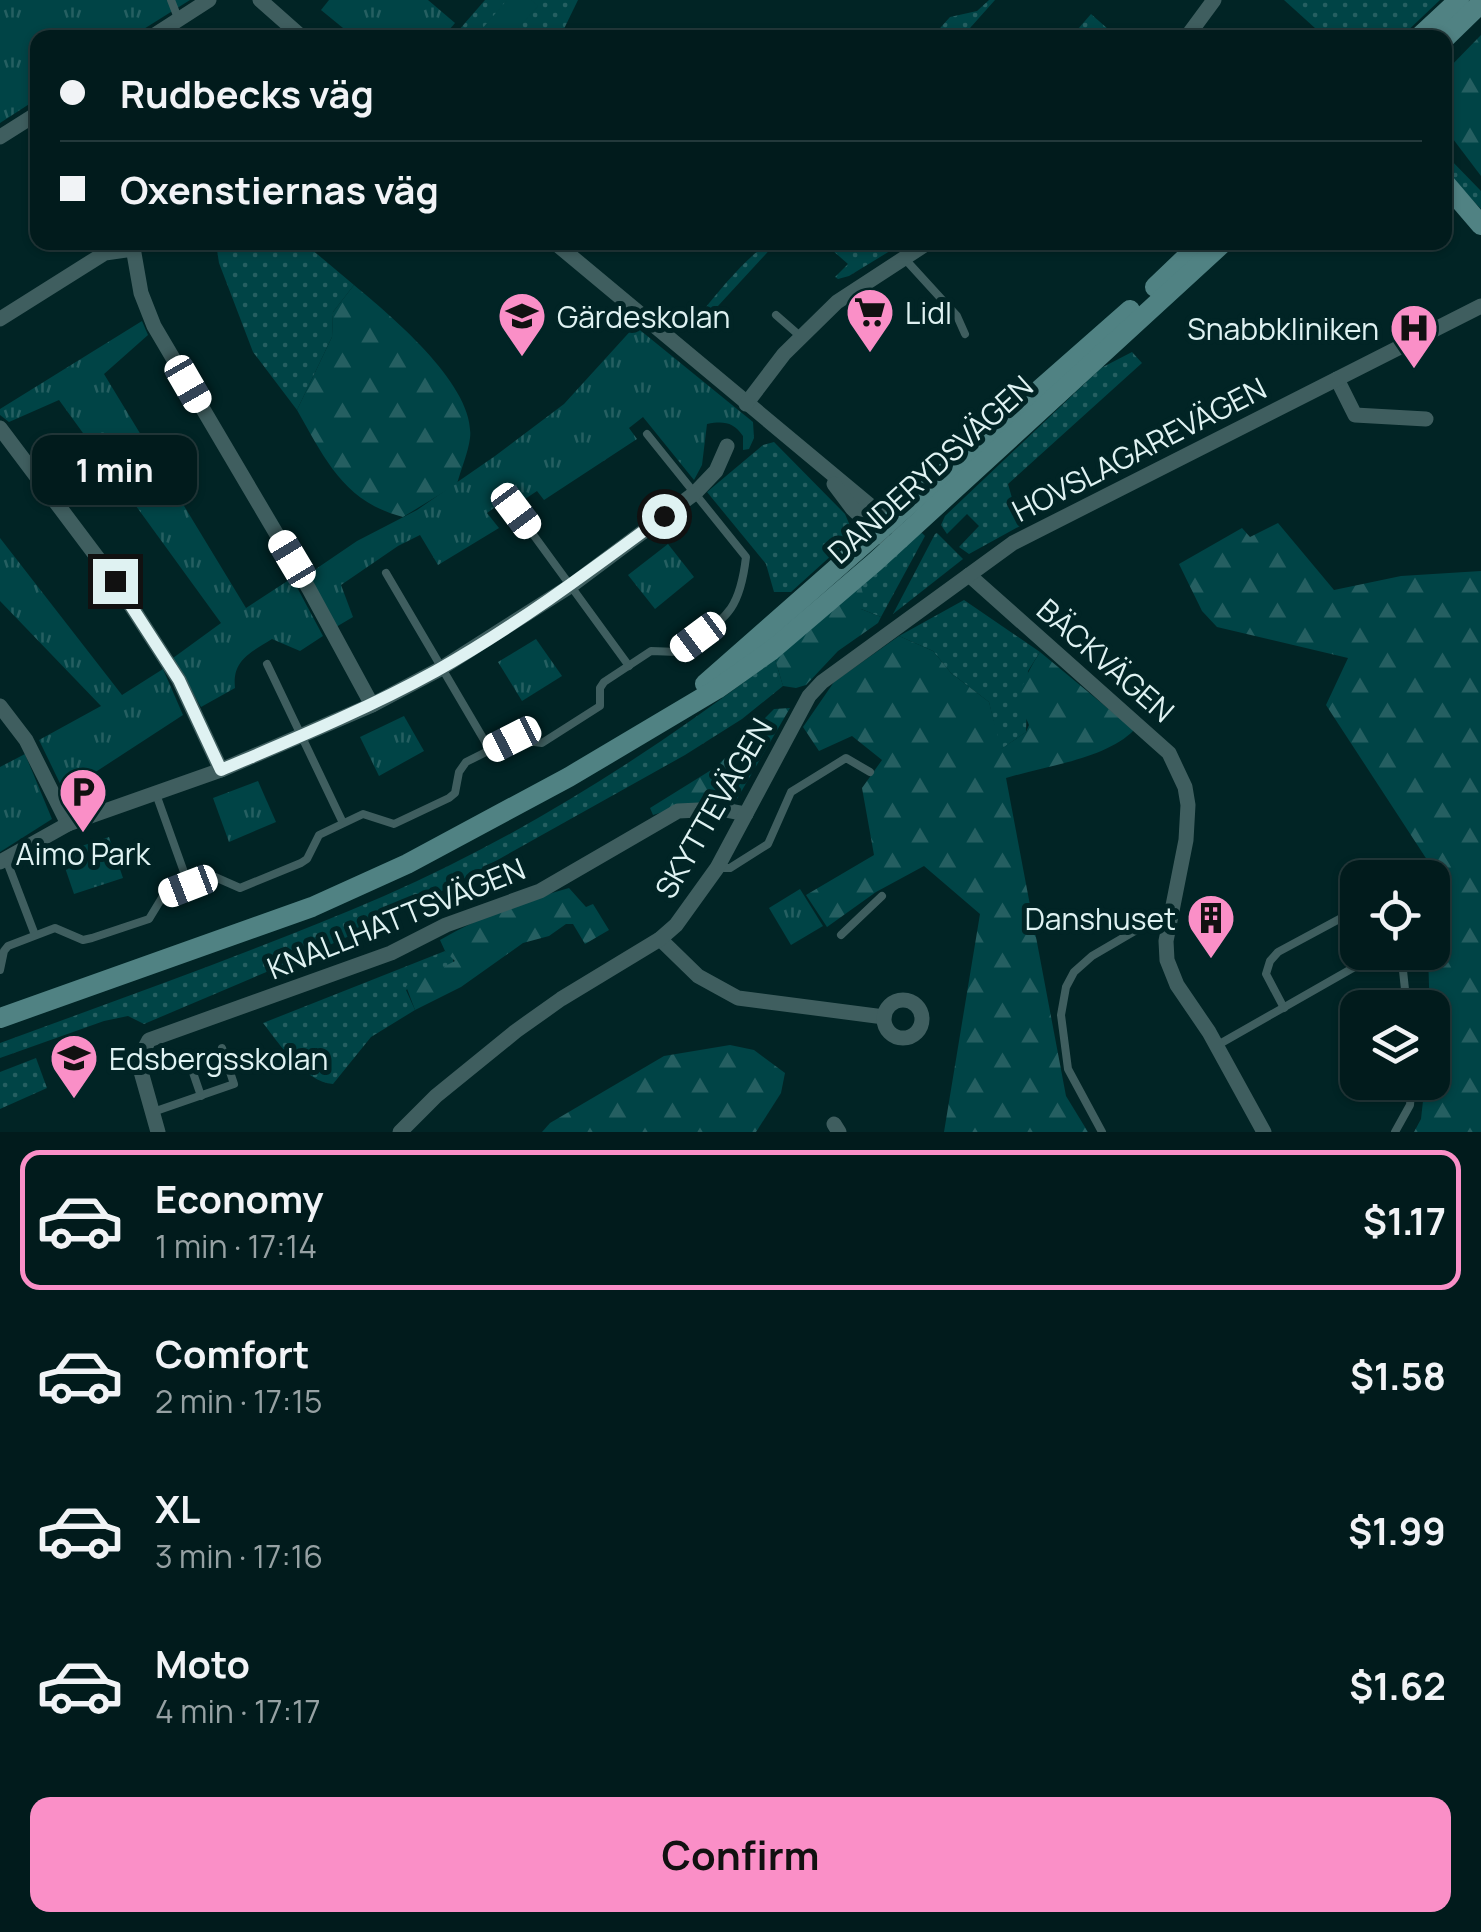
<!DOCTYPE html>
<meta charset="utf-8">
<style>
:root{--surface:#011b1c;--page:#0b2425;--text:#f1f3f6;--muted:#96a1a3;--line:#23393b;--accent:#fa8fc7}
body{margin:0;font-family:Manrope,sans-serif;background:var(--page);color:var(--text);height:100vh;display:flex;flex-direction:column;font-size:38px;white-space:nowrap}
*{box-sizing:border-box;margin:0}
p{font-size:32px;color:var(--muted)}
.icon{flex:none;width:55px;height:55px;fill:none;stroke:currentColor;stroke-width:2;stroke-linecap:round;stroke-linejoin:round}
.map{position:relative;height:1132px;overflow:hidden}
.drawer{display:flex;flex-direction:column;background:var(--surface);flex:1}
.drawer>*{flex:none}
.guide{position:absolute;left:30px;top:30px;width:1422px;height:220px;border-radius:20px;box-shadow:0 2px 8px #0004,0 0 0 2px var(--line);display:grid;align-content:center;height:220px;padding:0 30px;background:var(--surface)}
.controls{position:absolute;left:1340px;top:860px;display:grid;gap:20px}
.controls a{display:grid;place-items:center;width:110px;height:110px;border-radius:20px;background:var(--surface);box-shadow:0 2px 8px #0004,0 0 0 2px var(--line);font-size:50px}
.end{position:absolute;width:45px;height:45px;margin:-22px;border:12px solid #dff2f2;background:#111;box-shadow:0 0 0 5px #111}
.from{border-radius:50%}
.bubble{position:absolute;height:70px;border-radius:20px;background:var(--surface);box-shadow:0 2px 8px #0004,0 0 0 2px var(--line);font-size:32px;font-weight:700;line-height:70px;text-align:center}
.car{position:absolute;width:30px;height:60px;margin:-30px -15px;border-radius:12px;box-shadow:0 0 8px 2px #0007;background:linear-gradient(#fff 24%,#345 0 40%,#fff 0 76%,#345 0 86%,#fff 0)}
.guide b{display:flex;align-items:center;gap:35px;height:95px;font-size:38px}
.guide b+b{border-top:2px solid var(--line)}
.guide i{width:25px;height:25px;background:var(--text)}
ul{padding:18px 0 0;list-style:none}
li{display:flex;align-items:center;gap:30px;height:140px;margin:0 20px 15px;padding:0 10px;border:5px solid transparent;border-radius:20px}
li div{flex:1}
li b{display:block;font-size:38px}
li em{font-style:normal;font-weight:700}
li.active{border-color:var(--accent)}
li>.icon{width:90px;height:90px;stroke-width:1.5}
.action{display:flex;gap:20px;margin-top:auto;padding:20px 30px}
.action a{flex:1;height:115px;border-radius:20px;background:var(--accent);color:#111;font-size:40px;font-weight:700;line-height:115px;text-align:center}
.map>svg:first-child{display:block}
</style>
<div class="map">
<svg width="1481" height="1132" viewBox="0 0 1481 1132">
<defs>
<pattern id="grass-dots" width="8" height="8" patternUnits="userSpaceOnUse" patternTransform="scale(2.5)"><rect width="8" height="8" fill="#004446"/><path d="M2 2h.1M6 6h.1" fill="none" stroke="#255f61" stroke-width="1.8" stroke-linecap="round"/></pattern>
<pattern id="forest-firs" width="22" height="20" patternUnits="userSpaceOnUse" patternTransform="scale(2.5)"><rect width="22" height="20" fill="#004446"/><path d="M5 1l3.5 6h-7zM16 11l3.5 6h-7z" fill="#255f61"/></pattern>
<pattern id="park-tufts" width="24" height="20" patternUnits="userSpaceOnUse" patternTransform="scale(2.5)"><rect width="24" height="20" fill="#004446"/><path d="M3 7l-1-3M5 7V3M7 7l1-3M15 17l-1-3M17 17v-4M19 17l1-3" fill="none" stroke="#255f61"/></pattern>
</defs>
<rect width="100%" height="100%" fill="#012425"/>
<!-- grass -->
<g fill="url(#grass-dots)">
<path d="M485,0H578L560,37L452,38Z"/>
<path d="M989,0H995L962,37H932L950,17L977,11Z"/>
<path d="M1284,0H1440L1401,37L1326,38Z"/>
<path d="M1091,14L1117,37H1071Z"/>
<path d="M1445,146L1448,157L1481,191V209L1445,171Z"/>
<path d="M216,243H304L354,285L333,312L332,337L297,410L253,352L219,263Z"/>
<path d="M767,243H776L706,319L702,312C722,287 742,263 767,243Z"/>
<path d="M824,243H903L849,276L838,279L835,277L848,264Z"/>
<path d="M1132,352L1142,363L1008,484L1020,526L969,554L959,547L979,526L967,514L947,534L941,525L945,516L1101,368Z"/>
<path d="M774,442L845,514L854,535L791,592H774L766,564L707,492L763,445Z"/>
<path d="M922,533L925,536L881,617L861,609V586L912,538Z"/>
<path d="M937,533L963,559L893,614L935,534Z"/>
<path d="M964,600L1040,652L1028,671L1026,732L1000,750L989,702L951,673L933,651L899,636Z"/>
<path d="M775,659L783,686L742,719L685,755L417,905L323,948L144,1024L128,1016L104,1021L0,1058V1043C128,996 258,950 384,896C524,835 654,751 775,659Z"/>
<path d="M445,951L453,956V963L406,990L415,1010L371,1037L333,1084C305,1082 279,1044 263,1023Z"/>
<path d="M36,1058L47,1088L0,1109V1072Z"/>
</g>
<!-- forest -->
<g fill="url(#forest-firs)">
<path d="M1481,35V176L1450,135L1445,72Z"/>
<path d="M354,285C391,316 476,386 470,438C468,453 461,469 457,484L403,517C344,502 325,459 297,410L332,337L333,312Z"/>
<path d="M1278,523L1334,590L1401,576L1481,571V1132H1414L1421,1119L1425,1083L1432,1082L1428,953L1432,952L1435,872L1326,705L1348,658L1217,627L1202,611L1179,564L1242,528L1250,537Z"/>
<path d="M861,586L864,598L861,609L881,617L878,623L838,651L806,685L796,688L783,686L775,659Z"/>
<path d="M899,636L933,651L951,673L989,702L1001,749L1026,732L1029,725C1027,720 1024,715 1022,710C1015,691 1031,667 1040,652L1134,730C1106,759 1045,766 1006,778L1066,1096L1088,1132H944L980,914L924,866L876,892L827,927L806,895L874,855L862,788L882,760L852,736L819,751L803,727L834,682Z"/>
<path d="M790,708L734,804L682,806L653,815L650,808L716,767L774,709Z"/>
<path d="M569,888L586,907L593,904L609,930L585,944L573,924H566L549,936L523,943L461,987L415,1010L406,986L455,961L445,951L440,940C481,916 524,901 569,888Z"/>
<path d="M730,1045L754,1050L785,1073L781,1093L756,1132H542L550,1123L664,1056Z"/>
</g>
<!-- park -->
<g fill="url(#park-tufts)">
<path d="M0,0H190L131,37L38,38L37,99L0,123Z"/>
<path d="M329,0H428L455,23L443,37H354L321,10Z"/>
<path d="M142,321L148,335L104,374L246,608L292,578L323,636L300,651L272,639C250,653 232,660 235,688L201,707L173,658L221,623L59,400L9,422L0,415V409Z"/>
<path d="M635,326L753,422L754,438L749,449L743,450V436C733,422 724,421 707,424L702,465L694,480L643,417L629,428L637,439L544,500L537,491L522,501L515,493L487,513L499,528L438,565L420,535L398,546L341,585L353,617L336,627L307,575L357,541L417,510L495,456L564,404Z"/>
<path d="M0,538L122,695L163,669L183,715L94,773V778L69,802L39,740L101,706L0,601Z"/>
<path d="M668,544L694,577L655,609L628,575Z"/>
<path d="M536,639L562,676L522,701L498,662Z"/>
<path d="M404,716L424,751L379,776L360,737Z"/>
<path d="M25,754L52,819L0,852V767Z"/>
<path d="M258,781L276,822L229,842L213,798Z"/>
<path d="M109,837L123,878L74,894L60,853Z"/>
<path d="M800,889L823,926L791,945L769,908Z"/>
</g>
<!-- pitch -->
<path fill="#004446" d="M507,0H531L538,6L510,37H475Z"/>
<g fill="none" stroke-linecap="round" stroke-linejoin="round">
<!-- lane -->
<g stroke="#3f5e5f" stroke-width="8">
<path d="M171,0L178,18"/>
<path d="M904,258L957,316L965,334"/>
<path d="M776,315L800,336"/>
<path d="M516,511L629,666"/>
<path d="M386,573L490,750"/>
<path d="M267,664L343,823"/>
<path d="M156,794L189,886"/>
<path d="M6,859L35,935"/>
<path d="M718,868H730L768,844L791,792L846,758L870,772"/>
<path d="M841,935L882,896"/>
<path d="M1401,952L1407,1008"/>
<path d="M0,970L4,951L8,946L55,928L83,940L92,938L149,919L163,896L215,877L240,888L301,863L307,859L319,835L363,814L394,824L449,798L455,793L459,772L466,762L512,739L542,743L600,706V688L604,682L651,651L678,652C723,618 739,617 746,557L647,434"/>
<path d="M1284,1008L1266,974L1270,961L1278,952L1358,909"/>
<path d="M1216,1046L1381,952"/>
<path d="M188,1058L201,1096"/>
<path d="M153,1112L234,1084L222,1048"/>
<path d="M1102,1132L1068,1069L1061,1015L1066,987L1074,972L1092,956L1169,911"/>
<path d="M1395,1132L1410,1105L1412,1082"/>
</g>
<!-- street -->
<g stroke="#3f5e5f" stroke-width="15">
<path d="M260,0L303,38"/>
<path d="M150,38L209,0"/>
<path d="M1186,38L1214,0"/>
<path d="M0,137L38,113"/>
<path d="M132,242L141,293L154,326L309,589L372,705"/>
<path d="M554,242L897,528"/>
<path d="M0,319L105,253L133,249"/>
<path d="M1337,379L1355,415L1426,419"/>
<path d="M746,404L784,354L837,302L929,242"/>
<path d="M0,428L115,581L179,680L221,770"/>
<path d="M834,484L852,508L882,537"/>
<path d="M969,575L1169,753L1185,787L1188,805L1186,840L1166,941L1167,960L1177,985L1209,1032L1264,1132"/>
<path d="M0,706L26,740L68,824"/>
<path d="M0,862L68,824L221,770L372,705L440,669L572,585L695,493L716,471L727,446"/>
<path d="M660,939L698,976L738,998L884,1017"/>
<circle cx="903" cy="1019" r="19"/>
<path d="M834,1124L839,1132"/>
<path d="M158,1132L138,1061L149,1040L391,953L446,925L540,891L678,811L720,809L746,814"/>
<path d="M400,1132L436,1096L516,1031L561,999L660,939L676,925L717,868L809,696L822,682L1013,543L1481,306"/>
</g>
<!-- secondary -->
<g stroke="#508283" stroke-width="20">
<path d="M1418,38L1459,0"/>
<path d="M1445,38L1481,3"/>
<path d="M1445,183L1481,225"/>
<path d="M1155,287L1202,242"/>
<path d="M705,684L1130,310"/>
<path d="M0,1018L312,907L407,864L569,777L717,689L772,650L875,562L1224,242"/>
</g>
</g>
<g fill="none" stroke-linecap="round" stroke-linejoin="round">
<!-- route -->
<path stroke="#dff2f2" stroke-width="12" d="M115,581L179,680L221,770C294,739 367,709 436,671C516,626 591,570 664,516"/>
</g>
<!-- icons -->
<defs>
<g id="supermarket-pin" transform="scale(2.5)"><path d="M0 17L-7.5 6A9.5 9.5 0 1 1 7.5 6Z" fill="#fa8fc7" stroke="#012425"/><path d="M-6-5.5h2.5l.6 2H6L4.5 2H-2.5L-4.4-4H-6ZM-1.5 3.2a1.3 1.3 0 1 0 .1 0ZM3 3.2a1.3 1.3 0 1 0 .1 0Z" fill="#111"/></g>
<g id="school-pin" transform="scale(2.5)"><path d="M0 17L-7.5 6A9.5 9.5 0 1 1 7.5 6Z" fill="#fa8fc7" stroke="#012425"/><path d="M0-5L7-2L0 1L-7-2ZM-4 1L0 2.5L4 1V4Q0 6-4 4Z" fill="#111"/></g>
<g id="hospital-pin" transform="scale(2.5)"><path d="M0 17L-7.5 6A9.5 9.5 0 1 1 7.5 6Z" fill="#fa8fc7" stroke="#012425"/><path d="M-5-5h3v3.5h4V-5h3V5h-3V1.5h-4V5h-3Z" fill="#111"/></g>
<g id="parking-pin" transform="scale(2.5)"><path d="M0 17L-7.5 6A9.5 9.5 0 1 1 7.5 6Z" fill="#fa8fc7" stroke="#012425"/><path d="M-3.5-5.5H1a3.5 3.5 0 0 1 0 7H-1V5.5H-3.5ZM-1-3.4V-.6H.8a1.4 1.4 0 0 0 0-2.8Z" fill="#111"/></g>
<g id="building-pin" transform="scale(2.5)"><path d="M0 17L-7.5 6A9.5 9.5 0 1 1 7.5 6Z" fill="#fa8fc7" stroke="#012425"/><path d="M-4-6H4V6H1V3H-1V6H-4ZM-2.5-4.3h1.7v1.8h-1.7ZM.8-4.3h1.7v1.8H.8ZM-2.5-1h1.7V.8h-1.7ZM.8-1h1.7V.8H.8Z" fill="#111"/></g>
</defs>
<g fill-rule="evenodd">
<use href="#supermarket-pin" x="870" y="312"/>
<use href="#school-pin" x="522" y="316"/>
<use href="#hospital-pin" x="1414" y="328"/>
<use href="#parking-pin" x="83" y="792"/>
<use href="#building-pin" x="1211" y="918"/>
<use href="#school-pin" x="74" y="1058"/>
</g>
<g text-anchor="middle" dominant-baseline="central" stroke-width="10" stroke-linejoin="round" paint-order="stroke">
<!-- poi labels -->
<g font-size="30" fill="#dff2f2" stroke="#012425" text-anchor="start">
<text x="905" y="312">Lidl</text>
<text x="557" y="316">Gärdeskolan</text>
<text x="1379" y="328" text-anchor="end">Snabbkliniken</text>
<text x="83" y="853" text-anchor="middle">Aimo Park</text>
<text x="1176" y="918" text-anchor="end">Danshuset</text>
<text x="109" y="1058">Edsbergsskolan</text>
</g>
<!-- street labels -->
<g font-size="30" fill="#dff2f2" stroke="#012425">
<text transform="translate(1139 449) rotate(-27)">HOVSLAGAREVÄGEN</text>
<text transform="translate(930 469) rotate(-42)">DANDERYDSVÄGEN</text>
<text transform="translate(1106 660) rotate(41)">BÄCKVÄGEN</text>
<text transform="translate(713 808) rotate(-60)">SKYTTEVÄGEN</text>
<text transform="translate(396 918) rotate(-22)">KNALLHATTSVÄGEN</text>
</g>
</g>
</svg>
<div class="controls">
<a><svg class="icon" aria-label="locate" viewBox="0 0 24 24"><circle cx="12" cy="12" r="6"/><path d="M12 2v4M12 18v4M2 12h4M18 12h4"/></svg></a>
<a><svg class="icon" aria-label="layers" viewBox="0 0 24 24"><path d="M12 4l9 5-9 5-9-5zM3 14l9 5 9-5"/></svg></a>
</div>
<i class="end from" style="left:664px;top:516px"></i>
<i class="end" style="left:115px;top:581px"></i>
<div class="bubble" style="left:32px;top:435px;width:165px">1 min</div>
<i class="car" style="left:188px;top:384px;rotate:150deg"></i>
<i class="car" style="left:516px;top:511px;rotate:143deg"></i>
<i class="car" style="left:292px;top:559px;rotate:329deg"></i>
<i class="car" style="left:698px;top:637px;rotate:233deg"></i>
<i class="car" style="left:512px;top:739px;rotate:243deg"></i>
<i class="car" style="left:188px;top:886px;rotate:249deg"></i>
<div class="guide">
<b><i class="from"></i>Rudbecks väg</b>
<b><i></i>Oxenstiernas väg</b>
</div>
</div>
<section class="drawer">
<ul>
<li class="active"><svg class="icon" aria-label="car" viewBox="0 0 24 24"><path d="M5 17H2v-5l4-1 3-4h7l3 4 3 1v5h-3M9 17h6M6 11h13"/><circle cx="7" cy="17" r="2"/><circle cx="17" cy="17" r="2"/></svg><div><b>Economy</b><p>1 min · 17:14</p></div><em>$1.17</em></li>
<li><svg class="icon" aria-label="car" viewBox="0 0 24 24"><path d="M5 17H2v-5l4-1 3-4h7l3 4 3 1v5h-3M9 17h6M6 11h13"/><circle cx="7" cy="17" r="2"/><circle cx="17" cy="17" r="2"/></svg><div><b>Comfort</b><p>2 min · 17:15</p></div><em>$1.58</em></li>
<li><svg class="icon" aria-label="car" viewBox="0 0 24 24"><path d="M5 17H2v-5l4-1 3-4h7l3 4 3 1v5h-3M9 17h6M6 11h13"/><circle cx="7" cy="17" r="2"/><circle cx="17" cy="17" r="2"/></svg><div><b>XL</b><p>3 min · 17:16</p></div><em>$1.99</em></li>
<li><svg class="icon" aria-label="car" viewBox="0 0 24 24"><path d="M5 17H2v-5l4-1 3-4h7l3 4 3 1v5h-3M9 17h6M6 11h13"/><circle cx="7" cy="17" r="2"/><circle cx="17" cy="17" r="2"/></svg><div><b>Moto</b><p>4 min · 17:17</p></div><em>$1.62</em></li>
</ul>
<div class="action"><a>Confirm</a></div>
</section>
